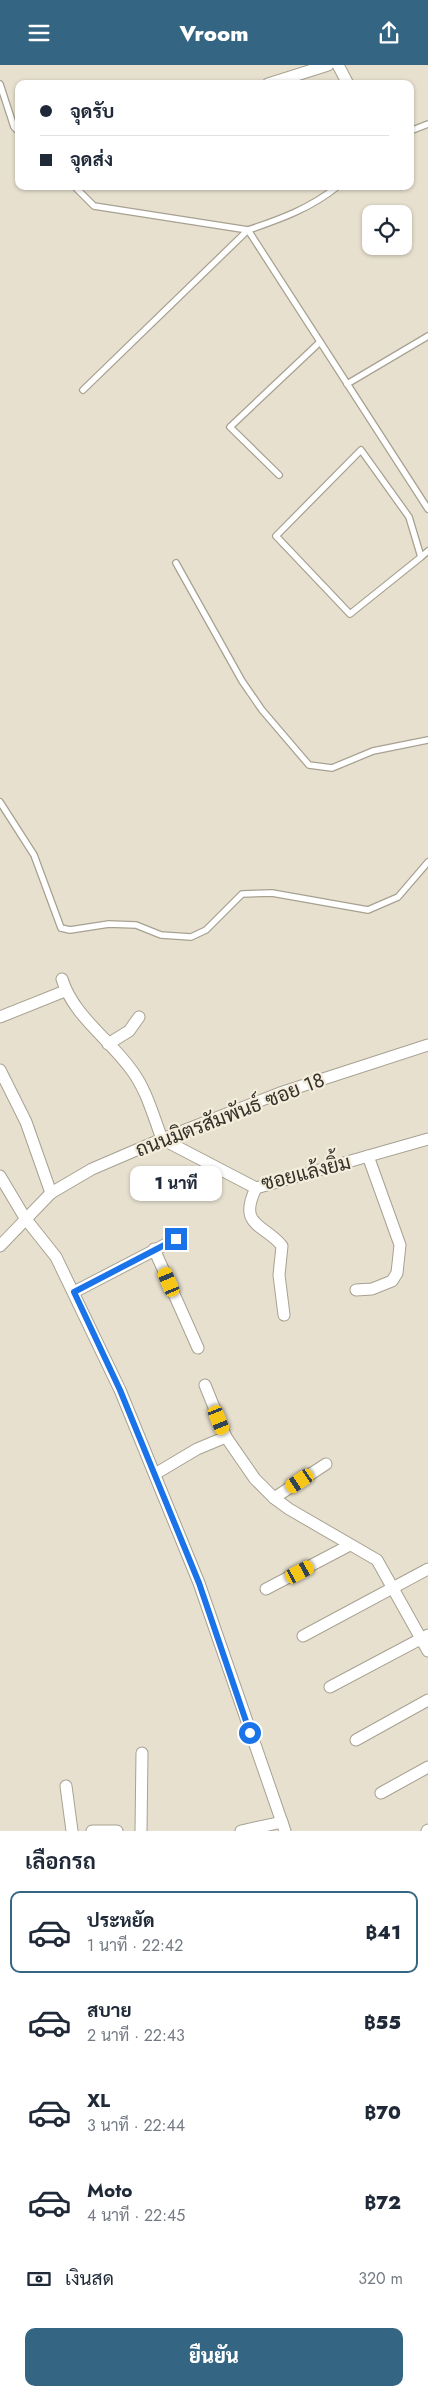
<!DOCTYPE html>
<html lang="th">
<meta charset="utf-8">
<style>
:root{--surface:#fff;--page:#f2f2f3;--text:#1f2937;--muted:#747a83;--line:#e0e1e3;--accent:#346583}
body{margin:0;font-family:Jost,Sarabun,sans-serif;background:var(--page);color:var(--text);height:100vh;display:flex;flex-direction:column;font-size:19px;white-space:nowrap}
*{box-sizing:border-box;margin:0}
p{font-size:16px;color:var(--muted)}
.icon{flex:none;width:28px;height:28px;fill:none;stroke:currentColor;stroke-width:2;stroke-linecap:round;stroke-linejoin:round}
.map{position:relative;height:1766px;overflow:hidden}
.panel{display:flex;flex-direction:column;background:var(--surface);flex:1}
.panel>*{flex:none}
.banner{position:absolute;left:15px;top:15px;width:399px;height:110px;border-radius:10px;box-shadow:0 1px 4px #0004;display:grid;align-content:center;height:110px;padding:0 25px;background:var(--surface)}
.buttons{position:absolute;left:362px;top:140px;display:grid;gap:10px}
.buttons a{display:grid;place-items:center;width:50px;height:50px;border-radius:10px;background:var(--surface);box-shadow:0 1px 4px #0004;font-size:25px}
.end{position:absolute;width:22px;height:22px;margin:-11px;border:6px solid #1a73e8;background:#fff;box-shadow:0 0 0 2px #fff}
.from{border-radius:50%}
.bubble{position:absolute;height:35px;border-radius:10px;background:var(--surface);box-shadow:0 1px 4px #0004;font-size:16px;font-weight:800;line-height:35px;text-align:center}
.car{position:absolute;width:15px;height:30px;margin:-15px -8px;border-radius:6px;box-shadow:0 0 4px 1px #0007;background:linear-gradient(#f5c518 24%,#345 0 40%,#f5c518 0 76%,#345 0 86%,#f5c518 0)}
.banner b{display:flex;align-items:center;gap:18px;height:48px;font-size:19px}
.banner b+b{border-top:1px solid var(--line)}
.banner i{width:12px;height:12px;background:var(--text)}
ul{padding:0;list-style:none}
li{display:flex;align-items:center;gap:15px;height:82px;margin:0 10px 8px;padding:0 15px;border:2px solid transparent;border-radius:10px}
li div{flex:1}
li b{display:block;font-size:19px}
li em{font-style:normal;font-weight:800}
li.current{border-color:var(--accent)}
li>.icon{width:45px;height:45px;stroke-width:1.5}
h2{padding:0 25px;font-size:22px;line-height:60px}
.pay{display:flex;align-items:center;gap:12px;height:55px;padding:0 25px;font-size:19px}
.pay p{margin-inline-start:auto}
.cta{display:flex;gap:10px;margin-top:auto;padding:10px 25px}
.cta a{flex:1;height:58px;border-radius:10px;background:var(--accent);color:#fff;font-size:20px;font-weight:800;line-height:58px;text-align:center}
header{display:flex;justify-content:space-between;align-items:center;height:65px;padding:0 25px;background:var(--accent);color:#fff;font-size:22px;font-weight:800}
.map>svg:first-child{display:block}
</style>
<header><svg class="icon" aria-label="menu" viewBox="0 0 24 24"><path d="M4 6h16M4 12h16M4 18h16"/></svg>Vroom<svg class="icon" aria-label="share" viewBox="0 0 24 24"><path d="M12 15V3M7 8l5-5 5 5M5 13v7h14v-7"/></svg></header>
<div class="map">
<svg width="428" height="1766" viewBox="0 0 428 1766">
<rect width="100%" height="100%" fill="#e7e0cf"/>
<g fill="none" stroke-linecap="round" stroke-linejoin="round">
<!-- service casing -->
<g stroke="#a7a191" stroke-width="8">
<g id="service">
<path d="M0,19L14,62L19,67"/>
<path d="M410,66L428,59"/>
<path d="M74,121L94,141L248,165"/>
<path d="M338,121C311,143 281,154 248,165L428,444"/>
<path d="M347,319L428,271"/>
<path d="M83,325L248,165"/>
<path d="M279,410L230,362L320,277"/>
<path d="M421,492L409,452L361,385L276,471L350,549L421,492L428,486"/>
<path d="M176,498L242,616L262,645L309,700L332,703L373,686L428,675"/>
<path d="M0,737L34,790L61,863L70,865L109,859L136,860L161,870L191,872L206,865L242,829L272,828L368,845L398,832L428,797"/>
</g>
</g>
<!-- minor casing -->
<g stroke="#a7a191" stroke-width="13">
<g id="minor">
<path d="M338,0L348,19"/>
<path d="M268,19L328,0"/>
<path d="M62,914C73,950 108,973 130,1003C146,1023 153,1050 162,1074L256,1123L428,1074"/>
<path d="M0,952L65,926"/>
<path d="M108,979L129,966L139,952"/>
<path d="M0,1005L26,1057L51,1128"/>
<path d="M0,1111L25,1153L56,1192L120,1325L199,1518L285,1766"/>
<path d="M256,1123C237,1162 265,1159 282,1181L279,1210L284,1250"/>
<path d="M0,1181L51,1128L92,1104L162,1074L280,1028L428,980"/>
<path d="M154,1184L198,1283"/>
<path d="M356,1225L372,1224L392,1216L397,1208L400,1180L368,1091"/>
<path d="M74,1227L176,1174"/>
<path d="M205,1320L226,1372L255,1414L274,1433L289,1444L377,1495L428,1586"/>
<path d="M155,1409L197,1384L226,1372"/>
<path d="M274,1433L326,1399"/>
<path d="M266,1524L350,1480"/>
<path d="M303,1571L428,1504"/>
<path d="M330,1622L428,1570"/>
<path d="M356,1675L428,1635"/>
<path d="M66,1721L72,1766"/>
<path d="M381,1728L428,1702"/>
<path d="M92,1766H117"/>
<path d="M141,1766L142,1688"/>
<path d="M241,1766L282,1757"/>
<path d="M427,1766L428,1765"/>
</g>
</g>
<!-- service -->
<use href="#service" stroke="#fff" stroke-width="5.5"/>
<!-- minor -->
<use href="#minor" stroke="#fff" stroke-width="11"/>
</g>
<g fill="none" stroke-linecap="round" stroke-linejoin="round">
<!-- route -->
<path stroke="#1a73e8" stroke-width="6" d="M176,1174L74,1227L120,1325L199,1518L250,1668"/>
</g>
<g text-anchor="middle" dominant-baseline="central" stroke-width="4.5" stroke-linejoin="round" paint-order="stroke">
<!-- street labels -->
<g font-size="20" fill="#33302a" stroke="#f4eddc">
<text transform="translate(230 1050) rotate(-21)">ถนนมิตรสัมพันธ์ ซอย 18</text>
<text transform="translate(306 1108) rotate(-14)">ซอยแล้งยิ้ม</text>
</g>
</g>
</svg>
<div class="buttons">
<a><svg class="icon" aria-label="locate" viewBox="0 0 24 24"><circle cx="12" cy="12" r="6"/><path d="M12 2v4M12 18v4M2 12h4M18 12h4"/></svg></a>
</div>
<i class="end from" style="left:250px;top:1668px"></i>
<i class="end" style="left:176px;top:1174px"></i>
<div class="bubble" style="left:130px;top:1101px;width:92px">1 นาที</div>
<i class="car" style="left:169px;top:1217px;rotate:337deg"></i>
<i class="car" style="left:219px;top:1355px;rotate:158deg"></i>
<i class="car" style="left:300px;top:1416px;rotate:236deg"></i>
<i class="car" style="left:300px;top:1507px;rotate:62deg"></i>
<div class="banner">
<b><i class="from"></i>จุดรับ</b>
<b><i></i>จุดส่ง</b>
</div>
</div>
<section class="panel">
<h2>เลือกรถ</h2>
<ul>
<li class="current"><svg class="icon" aria-label="car" viewBox="0 0 24 24"><path d="M5 17H2v-5l4-1 3-4h7l3 4 3 1v5h-3M9 17h6M6 11h13"/><circle cx="7" cy="17" r="2"/><circle cx="17" cy="17" r="2"/></svg><div><b>ประหยัด</b><p>1 นาที · 22:42</p></div><em>฿41</em></li>
<li><svg class="icon" aria-label="car" viewBox="0 0 24 24"><path d="M5 17H2v-5l4-1 3-4h7l3 4 3 1v5h-3M9 17h6M6 11h13"/><circle cx="7" cy="17" r="2"/><circle cx="17" cy="17" r="2"/></svg><div><b>สบาย</b><p>2 นาที · 22:43</p></div><em>฿55</em></li>
<li><svg class="icon" aria-label="car" viewBox="0 0 24 24"><path d="M5 17H2v-5l4-1 3-4h7l3 4 3 1v5h-3M9 17h6M6 11h13"/><circle cx="7" cy="17" r="2"/><circle cx="17" cy="17" r="2"/></svg><div><b>XL</b><p>3 นาที · 22:44</p></div><em>฿70</em></li>
<li><svg class="icon" aria-label="car" viewBox="0 0 24 24"><path d="M5 17H2v-5l4-1 3-4h7l3 4 3 1v5h-3M9 17h6M6 11h13"/><circle cx="7" cy="17" r="2"/><circle cx="17" cy="17" r="2"/></svg><div><b>Moto</b><p>4 นาที · 22:45</p></div><em>฿72</em></li>
</ul>
<div class="pay"><svg class="icon" aria-label="cash" viewBox="0 0 24 24"><path d="M3 7h18v10H3z"/><circle cx="12" cy="12" r="2"/></svg>เงินสด<p>320 m</p></div>
<div class="cta"><a>ยืนยัน</a></div>
</section>
